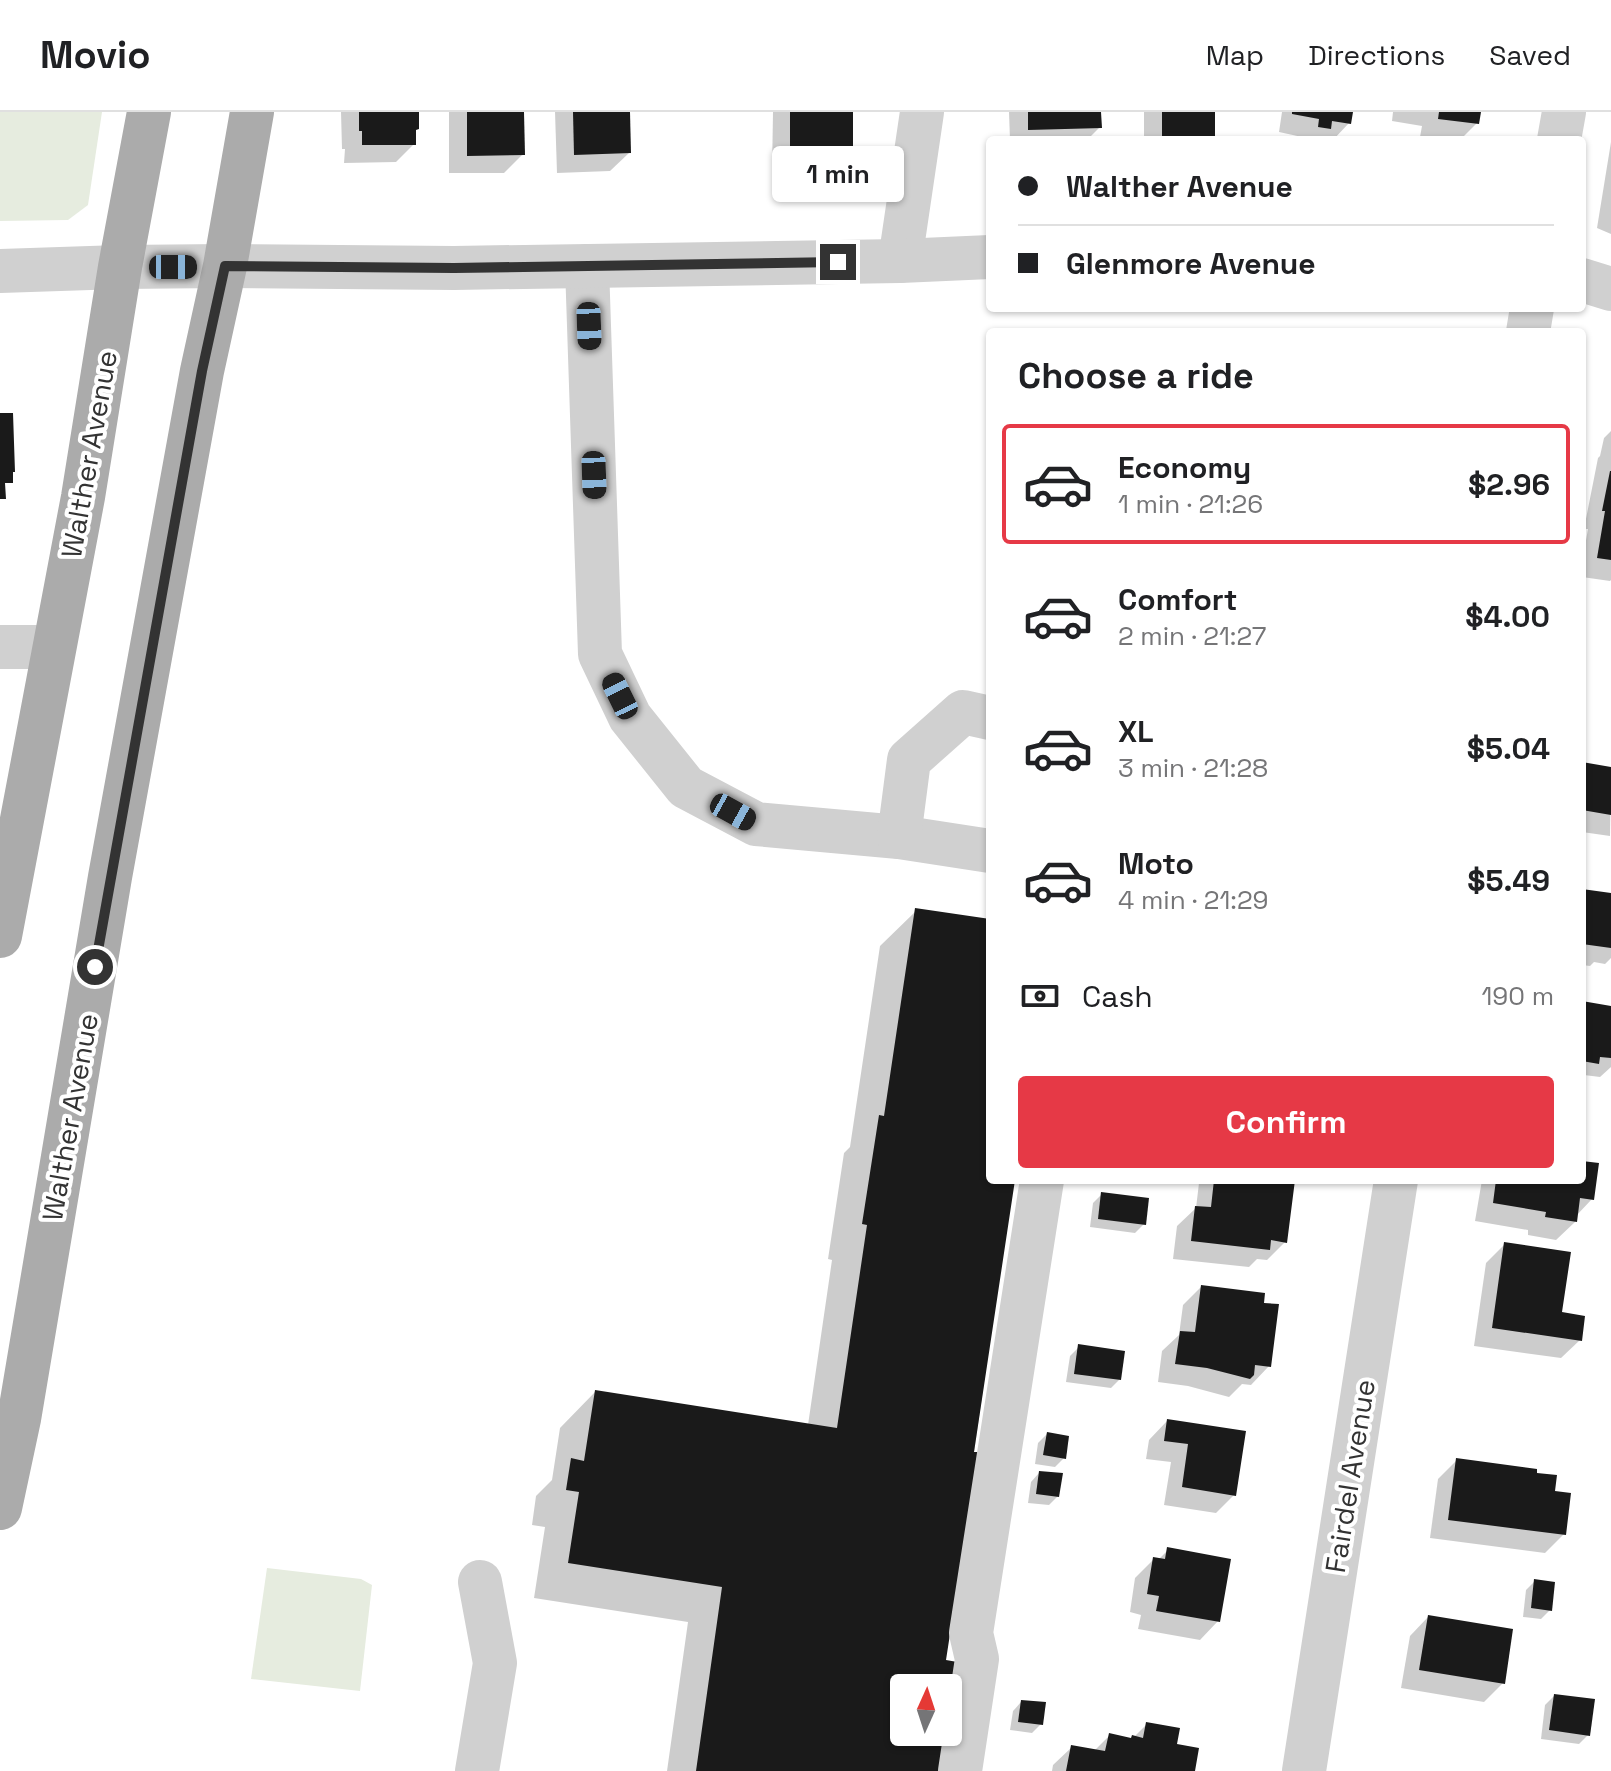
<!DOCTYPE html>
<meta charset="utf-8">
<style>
:root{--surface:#fff;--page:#f6f6f6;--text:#202124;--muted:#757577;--line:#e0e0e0;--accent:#e63946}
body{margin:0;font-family:"Space Grotesk",sans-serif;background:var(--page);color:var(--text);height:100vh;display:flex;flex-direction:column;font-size:30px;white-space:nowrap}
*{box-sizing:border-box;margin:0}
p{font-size:26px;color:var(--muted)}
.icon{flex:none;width:44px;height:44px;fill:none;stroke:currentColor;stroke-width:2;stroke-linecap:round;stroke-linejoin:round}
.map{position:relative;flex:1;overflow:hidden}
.details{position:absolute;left:986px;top:216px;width:600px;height:856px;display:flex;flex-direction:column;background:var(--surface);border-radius:8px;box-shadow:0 2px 6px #0004}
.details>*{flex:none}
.guide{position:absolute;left:986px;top:24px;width:600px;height:176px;border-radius:8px;box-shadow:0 2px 6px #0004;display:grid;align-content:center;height:176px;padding:0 32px;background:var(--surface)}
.needle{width:52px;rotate:3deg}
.buttons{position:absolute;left:890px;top:1562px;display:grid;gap:16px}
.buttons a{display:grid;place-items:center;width:72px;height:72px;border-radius:8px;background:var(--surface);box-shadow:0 2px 6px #0004;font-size:40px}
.end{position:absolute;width:36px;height:36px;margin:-18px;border:10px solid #333;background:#fff;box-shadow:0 0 0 4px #fff}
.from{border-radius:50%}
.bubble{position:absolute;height:56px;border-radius:8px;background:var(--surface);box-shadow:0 2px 6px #0004;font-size:26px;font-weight:700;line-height:56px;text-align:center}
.car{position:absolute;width:24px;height:48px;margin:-24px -12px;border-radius:10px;box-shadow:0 0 6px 2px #0007;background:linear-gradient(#222 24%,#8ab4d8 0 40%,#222 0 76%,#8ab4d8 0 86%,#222 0)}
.guide b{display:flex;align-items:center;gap:28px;height:76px;font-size:30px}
.guide b+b{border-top:2px solid var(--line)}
.guide i{width:20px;height:20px;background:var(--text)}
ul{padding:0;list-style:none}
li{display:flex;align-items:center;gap:24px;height:120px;margin:0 16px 12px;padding:0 16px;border:4px solid transparent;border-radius:8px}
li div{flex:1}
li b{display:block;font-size:30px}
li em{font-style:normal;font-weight:700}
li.selected{border-color:var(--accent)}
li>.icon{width:72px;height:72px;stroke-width:1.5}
h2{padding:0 32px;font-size:36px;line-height:96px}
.pay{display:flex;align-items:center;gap:20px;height:88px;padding:0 32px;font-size:30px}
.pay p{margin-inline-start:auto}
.action{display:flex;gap:16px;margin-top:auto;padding:16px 32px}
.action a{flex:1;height:92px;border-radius:8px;background:var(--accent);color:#fff;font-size:32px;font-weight:700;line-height:92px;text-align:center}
header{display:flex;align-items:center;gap:48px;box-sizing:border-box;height:112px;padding:0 40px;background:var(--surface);border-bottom:2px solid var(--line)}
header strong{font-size:38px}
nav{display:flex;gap:44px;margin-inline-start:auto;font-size:28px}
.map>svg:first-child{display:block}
</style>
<header>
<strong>Movio</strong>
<nav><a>Map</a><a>Directions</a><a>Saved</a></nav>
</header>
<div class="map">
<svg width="1611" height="1659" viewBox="0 0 1611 1659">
<rect width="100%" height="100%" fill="#fff"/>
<!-- green -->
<g fill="#e6ecdf">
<path d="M0,0H102L88,93L68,108L0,109Z"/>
<path d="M267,1456L361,1467L372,1473L360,1579L251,1567Z"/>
</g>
<!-- shadow -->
<g fill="#0003" fill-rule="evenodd">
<path d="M341,0H417L414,32L396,50L344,51L345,37H342Z"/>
<path d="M449,0H522L523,42L504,61H449Z"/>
<path d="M555,0H628L629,41L610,59L557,61Z"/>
<path d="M773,0H851V41L832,59H772Z"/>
<path d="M1009,0H1099L1100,15L1087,28H1010Z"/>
<rect x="1144" y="0" width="69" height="28"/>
<path d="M1282,0H1351L1349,11L1333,28H1301L1302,25L1279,20Z"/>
<path d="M1393,0H1479L1477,11L1460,28L1420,25L1422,14L1392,9Z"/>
<path d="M1611,30V122L1597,116Z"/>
<path d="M1611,319V468L1610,469L1582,465V451L1588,417H1584L1598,346L1600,344L1604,326Z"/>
<path d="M1582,652L1611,657L1610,724L1582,720Z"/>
<path d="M1582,780L1611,783V846L1605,852L1594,850L1590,854L1582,853Z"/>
<path d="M916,799L990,809V1068H1013L944,1550L960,1552L944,1659H667L688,1510L534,1486L545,1415L532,1413L536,1384L552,1368L560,1316L595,1280L808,1313L832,1148L828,1147L844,1041L850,1035L880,834ZM904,1576H948V1620H904Z"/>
<path d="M1582,891L1611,896V955L1600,965L1584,963L1582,966Z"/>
<path d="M1582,1051L1592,1087L1576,1104L1575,1110L1556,1128L1528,1123V1118L1475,1109L1482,1068H1582Z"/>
<path d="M1201,1068H1281L1285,1130L1267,1148L1257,1147L1249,1155L1173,1147L1177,1114L1196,1096L1199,1071Z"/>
<path d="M1102,1082L1144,1112L1135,1121L1090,1115L1093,1091Z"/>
<path d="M1505,1132L1580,1228L1561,1246L1474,1234L1486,1151Z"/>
<path d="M1201,1175L1269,1254L1251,1273L1242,1272L1229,1285L1188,1274L1158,1270L1162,1239L1179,1223L1183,1193Z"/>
<path d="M1079,1235L1120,1267L1111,1276L1066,1270L1070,1244Z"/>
<path d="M1167,1309L1243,1321L1234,1383L1216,1401L1164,1393L1171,1350L1146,1347L1149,1328Z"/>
<path d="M1047,1322L1064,1346L1055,1355L1035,1352L1038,1331Z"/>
<path d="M1456,1349L1535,1362L1553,1381L1564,1422L1545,1441L1430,1426L1438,1367Z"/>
<path d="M1039,1361L1058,1384L1049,1393L1028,1391L1031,1370Z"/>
<path d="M1168,1438L1218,1509L1200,1528L1138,1517L1141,1503L1130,1500L1135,1466L1154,1447L1158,1448Z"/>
<path d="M1535,1469L1550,1498L1541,1507L1523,1505L1526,1478Z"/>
<path d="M1428,1505L1503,1571L1484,1590L1401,1576L1410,1524Z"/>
<path d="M1554,1584L1588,1623L1579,1632L1541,1627L1545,1593Z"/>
<path d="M1021,1590L1041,1612L1032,1621L1010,1618L1013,1599Z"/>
<path d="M1147,1612L1174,1634L1193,1659H1052L1053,1653L1072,1635L1094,1639L1109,1624L1131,1628Z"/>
</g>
<!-- building -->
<g fill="#1a1a1a" fill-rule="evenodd">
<path d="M359,0H419V17L416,18V33H362V19H359Z"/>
<path d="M467,0H524L525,43L467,44Z"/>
<path d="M573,0H630L631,41L574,43Z"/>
<path d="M790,0H853V42L790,41Z"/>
<path d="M1028,0H1101L1102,16L1028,18Z"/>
<rect x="1162" y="0" width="53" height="28"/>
<path d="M1292,0H1353L1351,12L1332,9L1331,17L1318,15L1319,7L1292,2Z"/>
<path d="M1439,0H1481L1479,12L1438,7Z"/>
<path d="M0,301H13L15,360H13V371H5L6,387H0Z"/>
<path d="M1610,359H1611V448L1597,446L1605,399H1602Z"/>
<path d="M1582,650L1611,655V703L1582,698Z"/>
<path d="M1582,777L1611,781V836L1582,832Z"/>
<path d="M915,796L990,807V1068H1015L974,1340H978L946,1548L963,1551L946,1659H696L722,1475L568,1451L579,1380L566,1378L571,1346L584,1349L595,1278L837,1316L867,1113L862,1112L879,1003L884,1004ZM904,1576H948V1620H904Z"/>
<path d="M1582,889L1611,894V946L1600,945L1599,952L1582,949Z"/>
<path d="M1582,1049L1599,1051L1594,1088L1580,1086L1577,1110L1545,1105L1546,1100L1493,1091L1496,1068H1582Z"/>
<path d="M1214,1068H1295L1287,1131L1271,1128L1270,1138L1191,1129L1195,1094L1211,1095Z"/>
<path d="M1101,1080L1149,1086L1146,1113L1098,1107Z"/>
<path d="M1504,1130L1571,1140L1562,1200L1585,1204L1582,1229L1492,1216Z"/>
<path d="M1201,1173L1265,1181L1264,1191L1279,1192L1271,1255L1255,1253L1254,1263L1250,1267L1207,1256L1175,1252L1180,1219L1195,1220Z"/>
<path d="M1078,1232L1125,1239L1121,1268L1074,1262Z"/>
<path d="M1167,1307L1246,1319L1236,1384L1182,1375L1188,1332L1164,1329Z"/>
<path d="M1047,1320L1069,1324L1066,1347L1043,1343Z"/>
<path d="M1456,1346L1537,1357V1361L1557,1363L1555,1379L1571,1381L1566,1423L1448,1408Z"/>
<path d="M1039,1359L1063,1361L1059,1385L1036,1382Z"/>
<path d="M1167,1435L1231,1447L1220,1510L1156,1499L1159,1484L1147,1482L1153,1445L1165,1447Z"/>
<path d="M1534,1467L1555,1470L1552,1499L1531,1496Z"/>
<path d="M1428,1503L1513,1517L1505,1572L1419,1558Z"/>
<path d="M1554,1582L1595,1587L1590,1624L1549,1618Z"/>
<path d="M1021,1588L1046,1590L1043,1613L1018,1610Z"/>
<path d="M1146,1610L1180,1616L1177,1632L1199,1636L1195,1659H1066L1071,1633L1105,1639L1109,1621L1131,1626L1132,1623L1143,1626Z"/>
</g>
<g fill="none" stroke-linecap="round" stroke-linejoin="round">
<!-- minor -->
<g stroke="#d0d0d0" stroke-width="44">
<path d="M1559,28L1564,0"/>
<path d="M900,149L922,0"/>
<path d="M587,154L600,542L630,605L686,675L756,712L899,725L990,739"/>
<path d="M0,159L120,155L225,154L454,156L900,149L990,145"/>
<path d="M1582,168L1611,177"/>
<path d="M1528,220L1532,196"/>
<path d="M0,535H54"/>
<path d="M899,725L909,648L963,600L990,606"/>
<path d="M477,1659L495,1551L480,1470"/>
<path d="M960,1659L977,1547L971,1521L1042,1068"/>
<path d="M1304,1659L1396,1068"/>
</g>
<!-- major -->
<g stroke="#ababab" stroke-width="44">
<path d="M0,824L83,385L120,155L149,0"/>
<path d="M0,1396L19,1307L110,765L202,259L225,154L252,0"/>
</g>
</g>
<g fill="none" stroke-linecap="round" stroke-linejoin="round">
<!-- route -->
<path stroke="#333" stroke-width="10" d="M95,855L202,259L225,154L454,156L838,150"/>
</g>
<g text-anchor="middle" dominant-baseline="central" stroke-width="8" stroke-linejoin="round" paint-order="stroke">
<!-- street labels -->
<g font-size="28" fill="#333" stroke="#fff">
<text transform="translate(89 342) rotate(-80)">Walther Avenue</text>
<text transform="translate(70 1005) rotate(-80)">Walther Avenue</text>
<text transform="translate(1350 1364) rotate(-81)">Fairdel Avenue</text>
</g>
</g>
</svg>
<div class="buttons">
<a><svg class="needle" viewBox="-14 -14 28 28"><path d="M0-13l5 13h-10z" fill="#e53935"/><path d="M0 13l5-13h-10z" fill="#757577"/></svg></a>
</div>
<i class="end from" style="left:95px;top:855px"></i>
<i class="end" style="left:838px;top:150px"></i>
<div class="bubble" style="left:772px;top:34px;width:132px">1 min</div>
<i class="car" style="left:173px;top:155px;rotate:90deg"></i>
<i class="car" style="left:589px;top:214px;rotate:178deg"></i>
<i class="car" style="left:594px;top:363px;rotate:178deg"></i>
<i class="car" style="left:620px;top:584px;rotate:334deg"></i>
<i class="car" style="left:733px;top:700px;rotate:119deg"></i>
<div class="guide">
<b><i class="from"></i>Walther Avenue</b>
<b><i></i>Glenmore Avenue</b>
</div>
<section class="details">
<h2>Choose a ride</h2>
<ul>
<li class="selected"><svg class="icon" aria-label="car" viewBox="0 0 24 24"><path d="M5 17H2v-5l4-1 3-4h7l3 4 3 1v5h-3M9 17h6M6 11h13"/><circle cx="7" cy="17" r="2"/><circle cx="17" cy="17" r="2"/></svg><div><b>Economy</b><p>1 min · 21:26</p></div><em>$2.96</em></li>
<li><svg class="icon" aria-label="car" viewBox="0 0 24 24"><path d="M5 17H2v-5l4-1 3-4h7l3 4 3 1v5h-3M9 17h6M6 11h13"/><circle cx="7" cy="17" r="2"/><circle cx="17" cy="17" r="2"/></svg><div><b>Comfort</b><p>2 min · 21:27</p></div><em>$4.00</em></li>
<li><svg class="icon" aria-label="car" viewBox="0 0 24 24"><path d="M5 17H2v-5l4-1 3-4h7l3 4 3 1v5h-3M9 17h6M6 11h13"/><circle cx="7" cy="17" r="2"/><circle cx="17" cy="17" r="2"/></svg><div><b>XL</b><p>3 min · 21:28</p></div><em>$5.04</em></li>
<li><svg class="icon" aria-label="car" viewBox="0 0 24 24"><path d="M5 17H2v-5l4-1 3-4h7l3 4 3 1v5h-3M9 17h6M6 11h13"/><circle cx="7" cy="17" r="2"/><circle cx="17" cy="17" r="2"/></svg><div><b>Moto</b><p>4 min · 21:29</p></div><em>$5.49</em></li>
</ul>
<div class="pay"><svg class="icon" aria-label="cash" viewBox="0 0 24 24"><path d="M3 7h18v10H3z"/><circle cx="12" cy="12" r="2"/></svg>Cash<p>190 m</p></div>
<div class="action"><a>Confirm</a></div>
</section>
</div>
